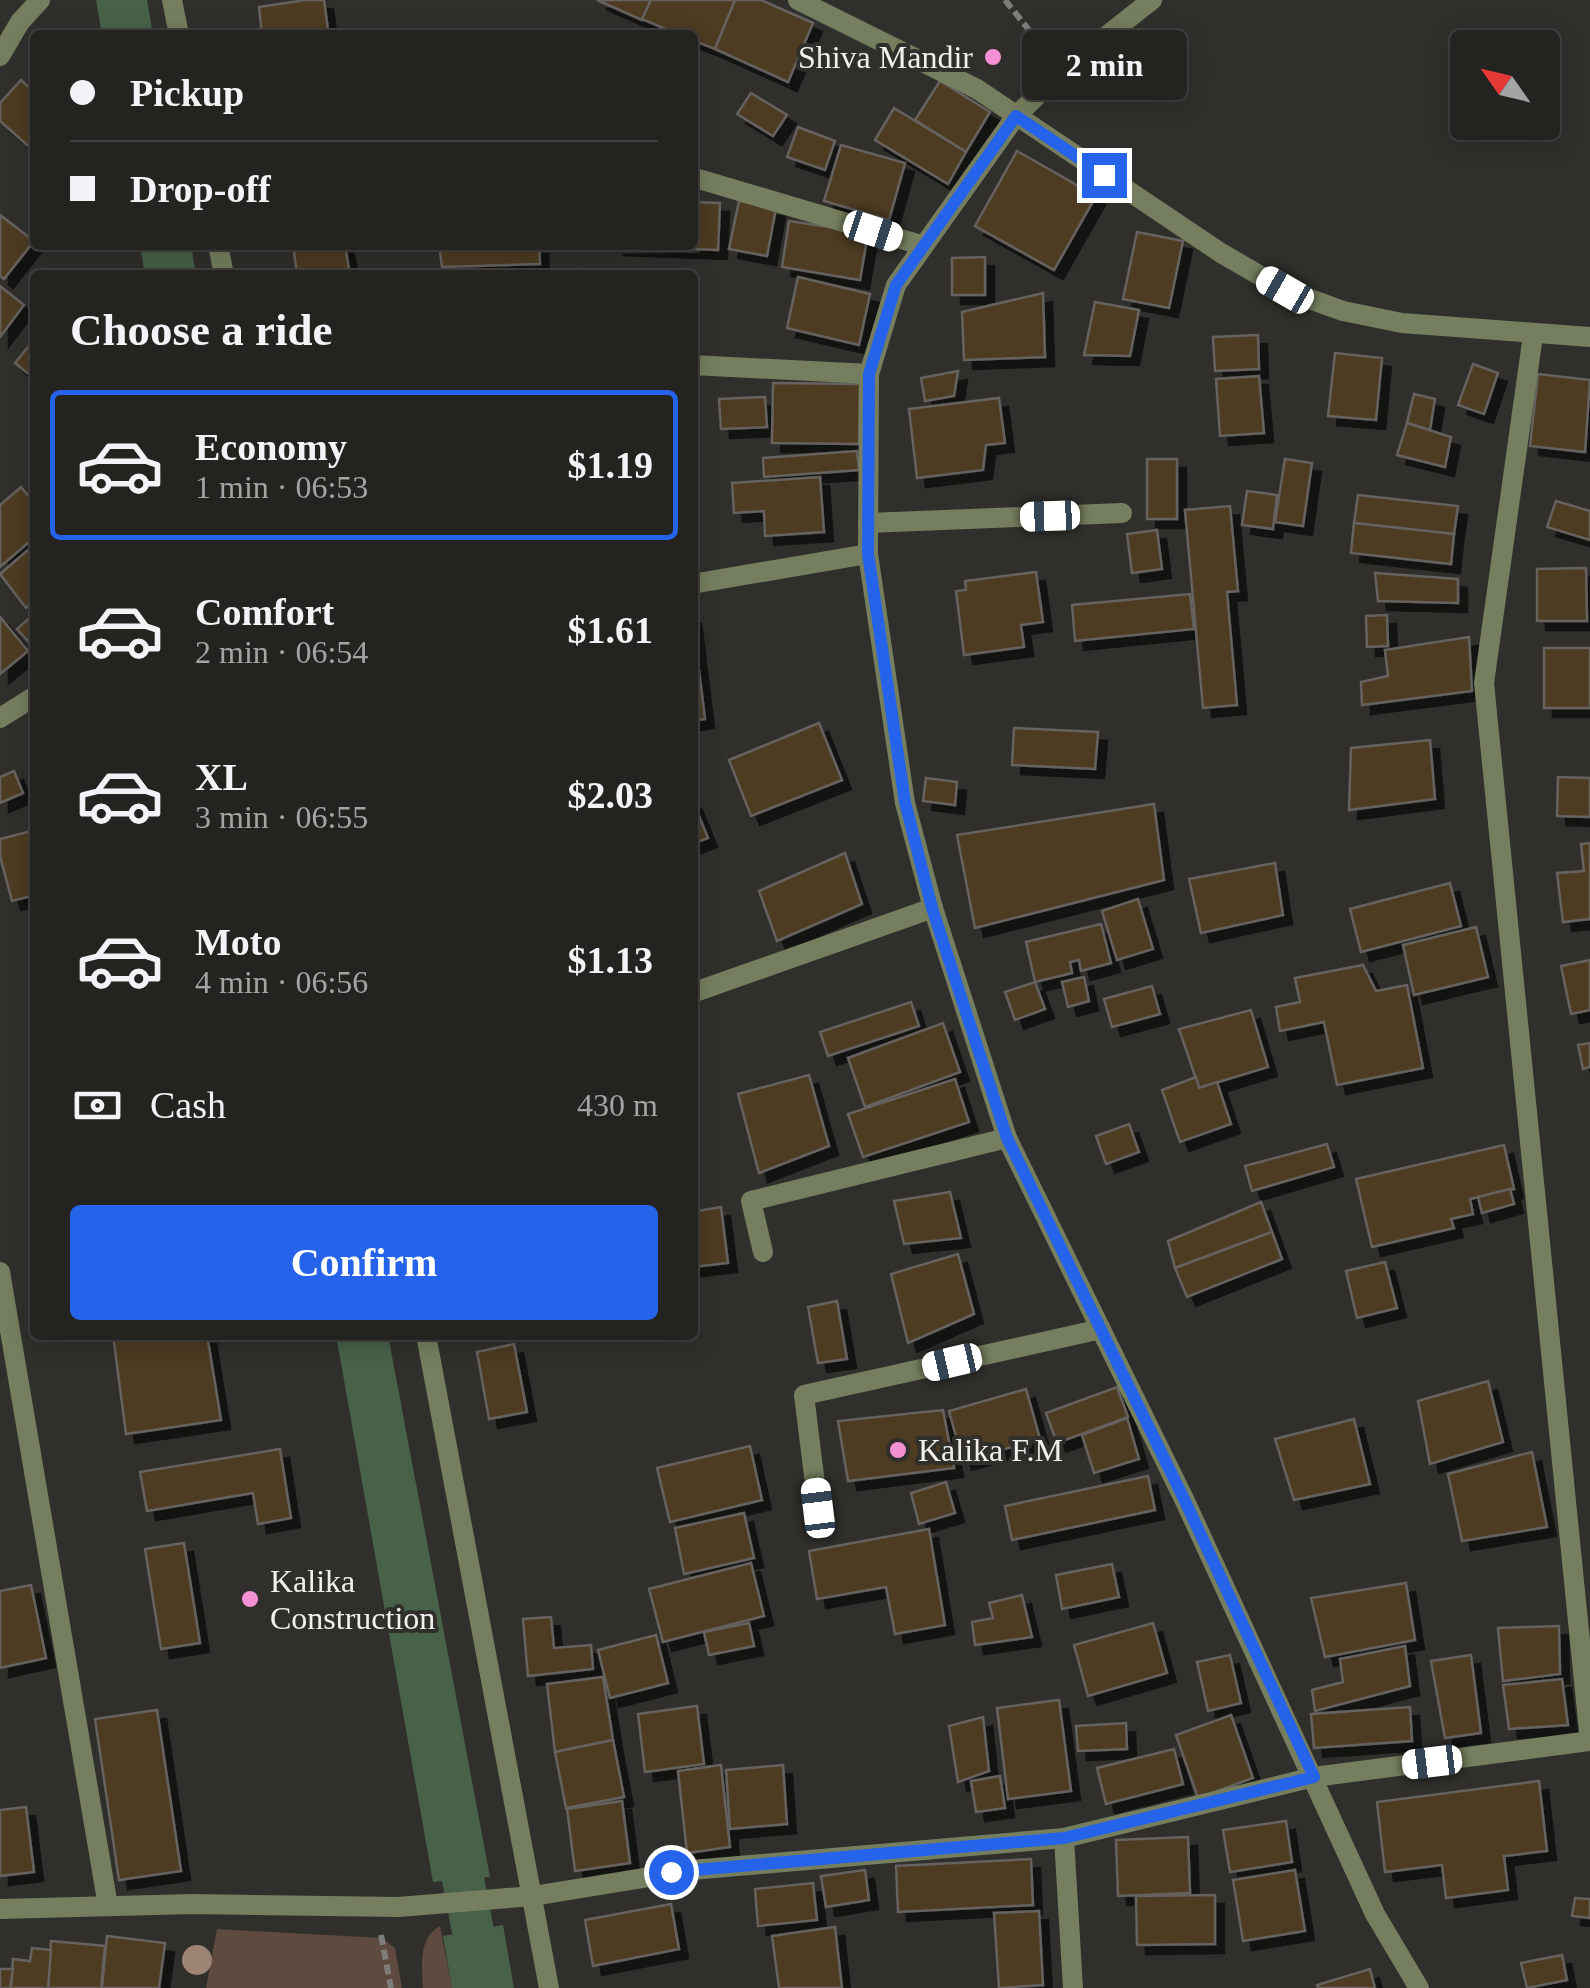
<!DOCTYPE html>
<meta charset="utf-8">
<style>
:root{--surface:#242320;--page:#2c2b29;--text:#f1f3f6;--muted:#a3a4a5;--line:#41403e;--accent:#2563eb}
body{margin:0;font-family:Georgia,serif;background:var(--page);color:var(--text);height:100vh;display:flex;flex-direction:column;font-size:38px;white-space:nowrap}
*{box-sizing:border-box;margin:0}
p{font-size:32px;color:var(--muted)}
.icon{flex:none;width:55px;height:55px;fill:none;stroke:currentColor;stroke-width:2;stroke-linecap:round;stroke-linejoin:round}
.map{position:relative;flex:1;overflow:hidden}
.drawer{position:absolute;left:30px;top:270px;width:668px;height:1070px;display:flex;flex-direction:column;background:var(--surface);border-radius:10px;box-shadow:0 5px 25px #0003,0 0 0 2px var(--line)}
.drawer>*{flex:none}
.guide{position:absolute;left:30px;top:30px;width:668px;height:220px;border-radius:10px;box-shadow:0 5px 25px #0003,0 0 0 2px var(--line);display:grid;align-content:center;height:220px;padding:0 40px;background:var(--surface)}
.needle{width:65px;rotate:304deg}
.buttons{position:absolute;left:1450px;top:30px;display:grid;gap:20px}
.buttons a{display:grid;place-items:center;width:110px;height:110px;border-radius:10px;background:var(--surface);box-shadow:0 5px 25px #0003,0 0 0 2px var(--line);font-size:50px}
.end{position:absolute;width:45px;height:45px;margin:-22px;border:12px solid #2563eb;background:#fff;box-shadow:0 0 0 5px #fff}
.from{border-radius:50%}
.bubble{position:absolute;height:70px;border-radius:10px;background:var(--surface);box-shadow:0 5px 25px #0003,0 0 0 2px var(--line);font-size:32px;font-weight:800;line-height:70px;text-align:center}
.car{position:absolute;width:30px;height:60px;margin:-30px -15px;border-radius:12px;box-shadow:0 0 8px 2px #0007;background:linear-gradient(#fff 24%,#345 0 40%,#fff 0 76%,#345 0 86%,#fff 0)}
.guide b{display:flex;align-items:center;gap:35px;height:95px;font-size:38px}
.guide b+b{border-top:2px solid var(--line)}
.guide i{width:25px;height:25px;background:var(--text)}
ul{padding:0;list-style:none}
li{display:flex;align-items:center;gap:30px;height:150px;margin:0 20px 15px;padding:0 20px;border:5px solid transparent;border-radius:10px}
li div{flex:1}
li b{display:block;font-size:38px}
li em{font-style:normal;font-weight:800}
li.selected{border-color:var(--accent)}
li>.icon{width:90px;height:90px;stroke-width:1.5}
h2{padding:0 40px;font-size:45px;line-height:120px}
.pay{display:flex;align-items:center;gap:25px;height:110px;padding:0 40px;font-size:38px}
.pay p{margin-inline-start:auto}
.action{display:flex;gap:20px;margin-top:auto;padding:20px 40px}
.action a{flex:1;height:115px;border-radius:10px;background:var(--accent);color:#fff;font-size:40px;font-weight:800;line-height:115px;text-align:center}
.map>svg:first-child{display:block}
</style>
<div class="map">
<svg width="1590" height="1988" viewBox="0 0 1590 1988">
<defs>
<filter id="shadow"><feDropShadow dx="9" dy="9" stdDeviation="0" flood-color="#0009"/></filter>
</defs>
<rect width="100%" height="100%" fill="#302f2b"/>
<!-- green -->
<g fill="#5e4a3f">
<path d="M440,1926L452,1988H423C422,1966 418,1938 440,1926Z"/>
<path d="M217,1929L382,1938L395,1948L402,1988H206Z"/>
</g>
<!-- water -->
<g fill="#486149">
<path d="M96,0H147L153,35H102Z"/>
<path d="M140,245H191L196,275H145Z"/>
<path d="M336,1335H388L490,1877L433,1882Z"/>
<path d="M503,1925L514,1988H452L443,1936Z"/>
</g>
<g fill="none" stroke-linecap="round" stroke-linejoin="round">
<!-- canal -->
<path stroke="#486149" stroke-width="42" d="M452,1822L484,1988"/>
</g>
<!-- building -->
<g fill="#4e3b21" stroke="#65625e" stroke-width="2.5" filter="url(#shadow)">
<path d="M305,0H324L328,30L262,35L259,7Z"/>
<path d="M597,0H651L642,20Z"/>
<path d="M651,0H735L715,49L692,40V35H680L642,19Z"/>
<path d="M735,0H761L813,23L788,82L715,49Z"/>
<path d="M21,80L35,93V152L0,121V103Z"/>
<path d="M940,81L990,112L966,152L915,120Z"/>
<path d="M751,93L787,115L773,136L737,114Z"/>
<path d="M894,108L966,152L948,184L875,140Z"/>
<path d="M798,127L835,141L825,170L787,157Z"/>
<path d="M841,145L905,163L889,220L824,201Z"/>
<path d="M1017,151L1096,196L1054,270L975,226Z"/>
<path d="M739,201L776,208L767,256L729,249Z"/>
<path d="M692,202L720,203L718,250L614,246L692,245Z"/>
<path d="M0,215L34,241L4,279L0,276Z"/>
<path d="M789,221L868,233L860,280L782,267Z"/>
<path d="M1137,232L1183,241L1169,308L1123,299Z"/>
<path d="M334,245H345L350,275H297L294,251Z"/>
<path d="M439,245H539L540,264L442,267Z"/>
<path d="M985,257V295H952V258Z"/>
<path d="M578,269V275H476V273Z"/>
<path d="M798,277L870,294L859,345L787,328Z"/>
<path d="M0,286L24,305L0,337Z"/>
<path d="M1043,293L1045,357L964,360L962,312Z"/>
<path d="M1095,302L1139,310L1130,356L1084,355Z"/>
<path d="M1258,335L1259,369L1215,371L1213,337Z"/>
<path d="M35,338V379L15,363Z"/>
<path d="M1335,353L1382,358L1376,420L1328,416Z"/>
<path d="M1473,364L1498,373L1484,414L1458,405Z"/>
<path d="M958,371L954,396L925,401L921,378Z"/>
<path d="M1538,374L1590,380L1585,452L1530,446Z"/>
<path d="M1259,376L1264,433L1220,436L1216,379Z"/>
<path d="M773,383L860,384L859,444L772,443Z"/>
<path d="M1414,394L1435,399L1430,430L1407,423Z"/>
<path d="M765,397L767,427L721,429L719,399Z"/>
<path d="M999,398L1005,443L986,445L983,470L917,478L909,409Z"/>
<path d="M1407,423L1451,437L1445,467L1397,455Z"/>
<path d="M857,451L859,470L764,477L763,458Z"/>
<rect x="1147" y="459" width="30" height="60"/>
<path d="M1285,459L1312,463L1303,526L1275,522Z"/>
<path d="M820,477L824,532L765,536L764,511L734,513L732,483Z"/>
<path d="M21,487L35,504V537L0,567V505Z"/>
<path d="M1247,491L1277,495L1273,529L1242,525Z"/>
<path d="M1358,495L1458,506L1454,534L1354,523Z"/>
<path d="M1556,501L1590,511V540L1547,527Z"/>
<path d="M1230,506L1238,591L1227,592L1237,705L1203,708L1185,510Z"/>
<path d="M1354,523L1454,534L1451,564L1351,553Z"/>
<path d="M1157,530L1162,569L1132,573L1127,534Z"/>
<path d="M35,544V600L26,608L0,574Z"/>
<path d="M1586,568L1587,621H1537V569Z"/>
<path d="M1036,572L1043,622L1021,625L1024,647L964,655L956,591L966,590L965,581Z"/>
<path d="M1375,573L1458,579V603L1378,601Z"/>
<path d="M1190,594L1194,629L1075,641L1072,605Z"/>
<path d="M35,613V649L17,629Z"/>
<path d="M692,614L705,719L692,721Z"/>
<path d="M1387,615L1388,646L1367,647L1366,616Z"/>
<path d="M0,617L28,651L0,674Z"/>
<path d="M1469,637L1472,691L1362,705L1361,682L1388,676L1385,650Z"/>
<rect x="1544" y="648" width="46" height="60"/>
<path d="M819,723L842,780L751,816L729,760Z"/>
<path d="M1014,728L1098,732L1095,769L1012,765Z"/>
<path d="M1430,740L1435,799L1349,810L1351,748Z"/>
<path d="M14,771L23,793L0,803V777Z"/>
<path d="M1558,777L1590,778V817L1557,816Z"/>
<path d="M926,778L957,782L955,805L923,801Z"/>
<path d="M692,799L708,838L692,844Z"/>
<path d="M1154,804L1164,880L975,928L957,835Z"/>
<path d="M35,830V895L12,901L0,856V839Z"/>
<path d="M1590,843V919L1563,922L1557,873L1584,871L1581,844Z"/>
<path d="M845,853L862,904L777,941L759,891Z"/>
<path d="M1275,863L1283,915L1201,933L1189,879Z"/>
<path d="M1450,883L1461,926L1361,952L1350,909Z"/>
<path d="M1138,899L1153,949L1117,960L1102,911Z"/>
<path d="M1101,924L1111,963L1081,971L1079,960L1070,962L1072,973L1035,982L1026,942Z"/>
<path d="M1476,927L1488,977L1414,995L1403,945Z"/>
<path d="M1590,960V1010L1571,1014L1561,966Z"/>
<path d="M1363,965L1376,991L1407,985L1423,1068L1337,1085L1324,1022L1280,1031L1276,1007L1300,1002L1295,978Z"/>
<path d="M1084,977L1089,1001L1068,1007L1062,982Z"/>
<path d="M1035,982L1045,1009L1015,1020L1005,992Z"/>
<path d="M1152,986L1160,1014L1112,1027L1104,999Z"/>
<path d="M911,1002L919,1026L828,1056L820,1032Z"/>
<path d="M1251,1010L1268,1067L1199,1088L1179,1029Z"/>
<path d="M943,1023L960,1072L865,1107L848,1058Z"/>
<path d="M1590,1043V1067L1583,1069L1578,1045Z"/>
<path d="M809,1075L829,1146L759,1173L738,1094Z"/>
<path d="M1196,1077L1199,1088L1217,1082L1231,1124L1180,1142L1162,1090Z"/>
<path d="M955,1079L969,1122L863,1157L848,1114Z"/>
<path d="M1129,1124L1139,1152L1106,1164L1096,1136Z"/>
<path d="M1327,1144L1334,1167L1252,1191L1245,1166Z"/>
<path d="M1504,1145L1514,1189L1470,1199L1473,1214L1451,1219L1454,1228L1372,1247L1356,1179Z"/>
<path d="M1510,1189L1514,1204L1482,1213L1478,1197Z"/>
<path d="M950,1192L961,1238L904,1244L894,1201Z"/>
<path d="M1261,1202L1272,1232L1175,1268L1168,1241Z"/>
<path d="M721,1207L728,1263L692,1267V1212Z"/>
<path d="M1272,1232L1282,1259L1187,1297L1175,1268Z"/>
<path d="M958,1254L974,1314L908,1343L891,1274Z"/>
<path d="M1385,1262L1397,1308L1357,1318L1346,1271Z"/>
<path d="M837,1301L847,1359L818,1363L808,1307Z"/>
<path d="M113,1335H207L221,1420L126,1434Z"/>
<path d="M514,1344L527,1412L489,1419L477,1352Z"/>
<path d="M1488,1381L1503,1442L1430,1464L1418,1401Z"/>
<path d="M1117,1387L1128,1417L1057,1443L1046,1413Z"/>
<path d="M1026,1389L1040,1439L963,1461L949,1411Z"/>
<path d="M943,1410L954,1468L848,1481L838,1421Z"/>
<path d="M1127,1418L1139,1459L1094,1473L1082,1435Z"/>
<path d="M1354,1419L1370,1484L1294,1500L1275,1439Z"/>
<path d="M750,1446L762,1500L670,1522L657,1468Z"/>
<path d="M280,1449L291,1518L258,1524L253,1493L147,1511L140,1472Z"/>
<path d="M1532,1452L1547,1527L1462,1541L1448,1474Z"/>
<path d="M1148,1476L1155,1510L1012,1540L1005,1506Z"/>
<path d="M946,1482L955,1513L919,1524L911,1493Z"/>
<path d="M744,1513L754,1558L684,1574L675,1528Z"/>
<path d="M929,1529L945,1625L895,1634L886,1587L817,1599L809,1551Z"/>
<path d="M184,1543L200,1643L161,1649L145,1549Z"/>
<path d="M751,1563L764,1616L663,1642L649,1589Z"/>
<path d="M1112,1564L1119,1597L1062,1609L1056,1575Z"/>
<path d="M1406,1583L1415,1640L1325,1657L1311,1598Z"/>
<path d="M31,1585L46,1658L0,1668V1591Z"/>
<path d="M1022,1595L1032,1637L975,1645L972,1622L993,1618L989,1603Z"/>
<path d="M551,1617L554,1648L591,1645L593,1669L528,1676L523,1619Z"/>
<path d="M749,1623L754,1646L709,1655L704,1632Z"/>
<path d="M1153,1623L1167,1673L1088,1696L1074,1645Z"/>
<path d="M1559,1626L1560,1674L1503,1681L1498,1628Z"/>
<path d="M656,1635L668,1683L610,1698L598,1650Z"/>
<path d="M1405,1646L1410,1686L1315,1711L1312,1690L1343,1682L1340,1659Z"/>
<path d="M1230,1655L1241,1703L1208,1711L1197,1662Z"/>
<path d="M1471,1655L1481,1733L1445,1738L1431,1661Z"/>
<path d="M603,1677L613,1740L555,1752L547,1684Z"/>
<path d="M1562,1679L1568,1725L1509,1729L1503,1685Z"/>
<path d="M1059,1700L1071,1791L1008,1799L997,1708Z"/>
<path d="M697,1706L704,1764L645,1772L638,1714Z"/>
<path d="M1410,1707L1412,1741L1314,1748L1311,1714Z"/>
<path d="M157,1710L181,1871L119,1880L95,1719Z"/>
<path d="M1231,1715L1253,1778L1198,1798L1176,1735Z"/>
<path d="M983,1717L989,1771L958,1782L949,1726Z"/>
<path d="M1126,1723L1127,1749L1078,1751L1076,1726Z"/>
<path d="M613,1740L624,1797L566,1808L555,1752Z"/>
<path d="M1174,1749L1183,1784L1106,1804L1097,1768Z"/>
<path d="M721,1765L730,1847L687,1853L678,1771Z"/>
<path d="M783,1765L787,1824L730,1829L726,1770Z"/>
<path d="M1000,1776L1005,1808L976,1812L971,1781Z"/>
<path d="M1539,1781L1547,1851L1504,1856L1508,1890L1446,1898L1442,1865L1385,1872L1377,1802Z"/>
<path d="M622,1801L630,1863L575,1871L567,1809Z"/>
<path d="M26,1807L34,1872L0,1876V1810Z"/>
<path d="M1286,1821L1292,1862L1230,1872L1223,1830Z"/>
<path d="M1188,1837L1190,1893L1118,1896L1116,1840Z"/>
<path d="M1031,1859L1033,1905L898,1912L896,1866Z"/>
<path d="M865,1870L869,1900L826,1907L821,1876Z"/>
<path d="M1295,1870L1305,1931L1243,1941L1233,1880Z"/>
<path d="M813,1883L817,1920L758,1926L755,1889Z"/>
<path d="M1215,1895V1944L1137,1945L1136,1896Z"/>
<path d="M1575,1898L1590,1899V1918L1572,1916Z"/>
<path d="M671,1904L679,1949L593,1966L585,1920Z"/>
<path d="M1039,1911L1043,1985L999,1988L994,1913Z"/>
<path d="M835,1927L842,1988H779L772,1936Z"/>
<path d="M107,1936L165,1943L159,1988H102Z"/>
<path d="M51,1941L105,1946L101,1988H48Z"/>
<path d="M32,1948L51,1950L48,1988H11L13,1959L30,1961Z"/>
<path d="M1562,1955L1567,1980L1527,1988L1521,1963Z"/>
<path d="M0,1969H13L10,1988H0Z"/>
<path d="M1370,1969L1375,1988H1318L1317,1985Z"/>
</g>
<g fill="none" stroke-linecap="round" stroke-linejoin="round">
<!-- path -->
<g stroke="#7e7d7a" stroke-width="6" stroke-dasharray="10 5" stroke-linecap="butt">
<path d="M1005,0L1045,50"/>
<path d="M381,1935L391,1988"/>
</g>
<!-- street -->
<g stroke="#757f5f" stroke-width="20">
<path d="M172,0L179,35"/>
<path d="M798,0L977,89L1221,253L1285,290L1343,311L1402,323L1590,337"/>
<path d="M1152,0L1062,71L1016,116L896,285L869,374L868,554L905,803L933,908L1007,1138L1184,1499L1375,1914L1419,1988"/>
<path d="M0,56L20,22L40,0"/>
<path d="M692,177L921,245"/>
<path d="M218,245L224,275"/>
<path d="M1533,335L1484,683L1590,1741"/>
<path d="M692,365L869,374"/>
<path d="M868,523L1122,513"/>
<path d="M692,584L868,554"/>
<path d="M0,718L35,696"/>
<path d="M692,993L933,908"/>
<path d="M763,1252L751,1201L1007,1138"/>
<path d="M0,1272L108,1906"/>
<path d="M426,1335L549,1988"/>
<path d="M818,1508L804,1395L1101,1329"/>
<path d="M1064,1838L1073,1988"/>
<path d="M0,1909L193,1904L398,1907L533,1896L692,1870L1064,1838L1314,1777L1590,1741"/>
</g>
</g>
<!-- trees -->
<circle fill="#9e8475" cx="197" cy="1960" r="15"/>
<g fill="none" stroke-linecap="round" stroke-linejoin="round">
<!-- route -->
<path stroke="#2563eb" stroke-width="12" d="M671,1872L1064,1838L1314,1777L1184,1499L1007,1138L932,908L905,802L868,554L869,374L896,285L1016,116L1104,175"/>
</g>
<!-- markers -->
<g fill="#f491d4" stroke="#302f2b" stroke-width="4">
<circle cx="993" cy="57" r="10"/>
<circle cx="898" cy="1450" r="10"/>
<circle cx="250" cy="1599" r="10"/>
</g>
<g text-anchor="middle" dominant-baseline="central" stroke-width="8" stroke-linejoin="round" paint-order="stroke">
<!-- poi labels -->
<g font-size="32" fill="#f1f0ed" stroke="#302f2b" text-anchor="start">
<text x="973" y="57" text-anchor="end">Shiva Mandir</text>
<text x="918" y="1450">Kalika F.M</text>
<text x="270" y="1581">Kalika<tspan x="270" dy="37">Construction</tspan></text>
</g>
</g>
</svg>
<div class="buttons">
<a><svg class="needle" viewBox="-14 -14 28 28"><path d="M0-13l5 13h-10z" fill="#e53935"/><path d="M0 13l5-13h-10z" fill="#a3a4a5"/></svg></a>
</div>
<i class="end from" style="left:671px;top:1872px"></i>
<i class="end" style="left:1104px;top:175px"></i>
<div class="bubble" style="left:1022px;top:30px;width:165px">2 min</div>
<i class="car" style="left:873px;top:231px;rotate:108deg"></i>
<i class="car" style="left:1285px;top:290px;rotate:300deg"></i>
<i class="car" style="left:1050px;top:516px;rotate:268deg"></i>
<i class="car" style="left:952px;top:1362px;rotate:257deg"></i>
<i class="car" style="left:818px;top:1508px;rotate:353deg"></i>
<i class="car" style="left:1432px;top:1762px;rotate:263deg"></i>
<div class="guide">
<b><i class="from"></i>Pickup</b>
<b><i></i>Drop-off</b>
</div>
<section class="drawer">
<h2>Choose a ride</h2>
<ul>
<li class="selected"><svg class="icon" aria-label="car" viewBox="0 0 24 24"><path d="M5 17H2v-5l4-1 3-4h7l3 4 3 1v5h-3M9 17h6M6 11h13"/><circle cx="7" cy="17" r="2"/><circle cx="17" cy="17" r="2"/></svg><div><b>Economy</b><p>1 min · 06:53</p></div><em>$1.19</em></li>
<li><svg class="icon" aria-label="car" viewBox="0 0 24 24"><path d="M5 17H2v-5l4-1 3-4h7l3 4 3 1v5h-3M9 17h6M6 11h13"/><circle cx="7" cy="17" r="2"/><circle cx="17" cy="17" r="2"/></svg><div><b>Comfort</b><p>2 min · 06:54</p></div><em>$1.61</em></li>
<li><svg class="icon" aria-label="car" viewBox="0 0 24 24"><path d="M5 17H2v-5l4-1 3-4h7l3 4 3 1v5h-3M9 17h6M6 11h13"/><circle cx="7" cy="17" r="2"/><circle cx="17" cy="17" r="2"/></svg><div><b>XL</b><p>3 min · 06:55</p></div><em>$2.03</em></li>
<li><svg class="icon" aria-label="car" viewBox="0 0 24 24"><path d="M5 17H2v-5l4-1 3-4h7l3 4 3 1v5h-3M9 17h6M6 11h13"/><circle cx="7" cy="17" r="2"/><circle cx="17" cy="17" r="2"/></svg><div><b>Moto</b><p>4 min · 06:56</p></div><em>$1.13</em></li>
</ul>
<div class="pay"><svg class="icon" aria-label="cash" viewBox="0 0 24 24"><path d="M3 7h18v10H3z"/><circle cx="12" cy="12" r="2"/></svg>Cash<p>430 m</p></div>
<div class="action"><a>Confirm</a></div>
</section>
</div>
